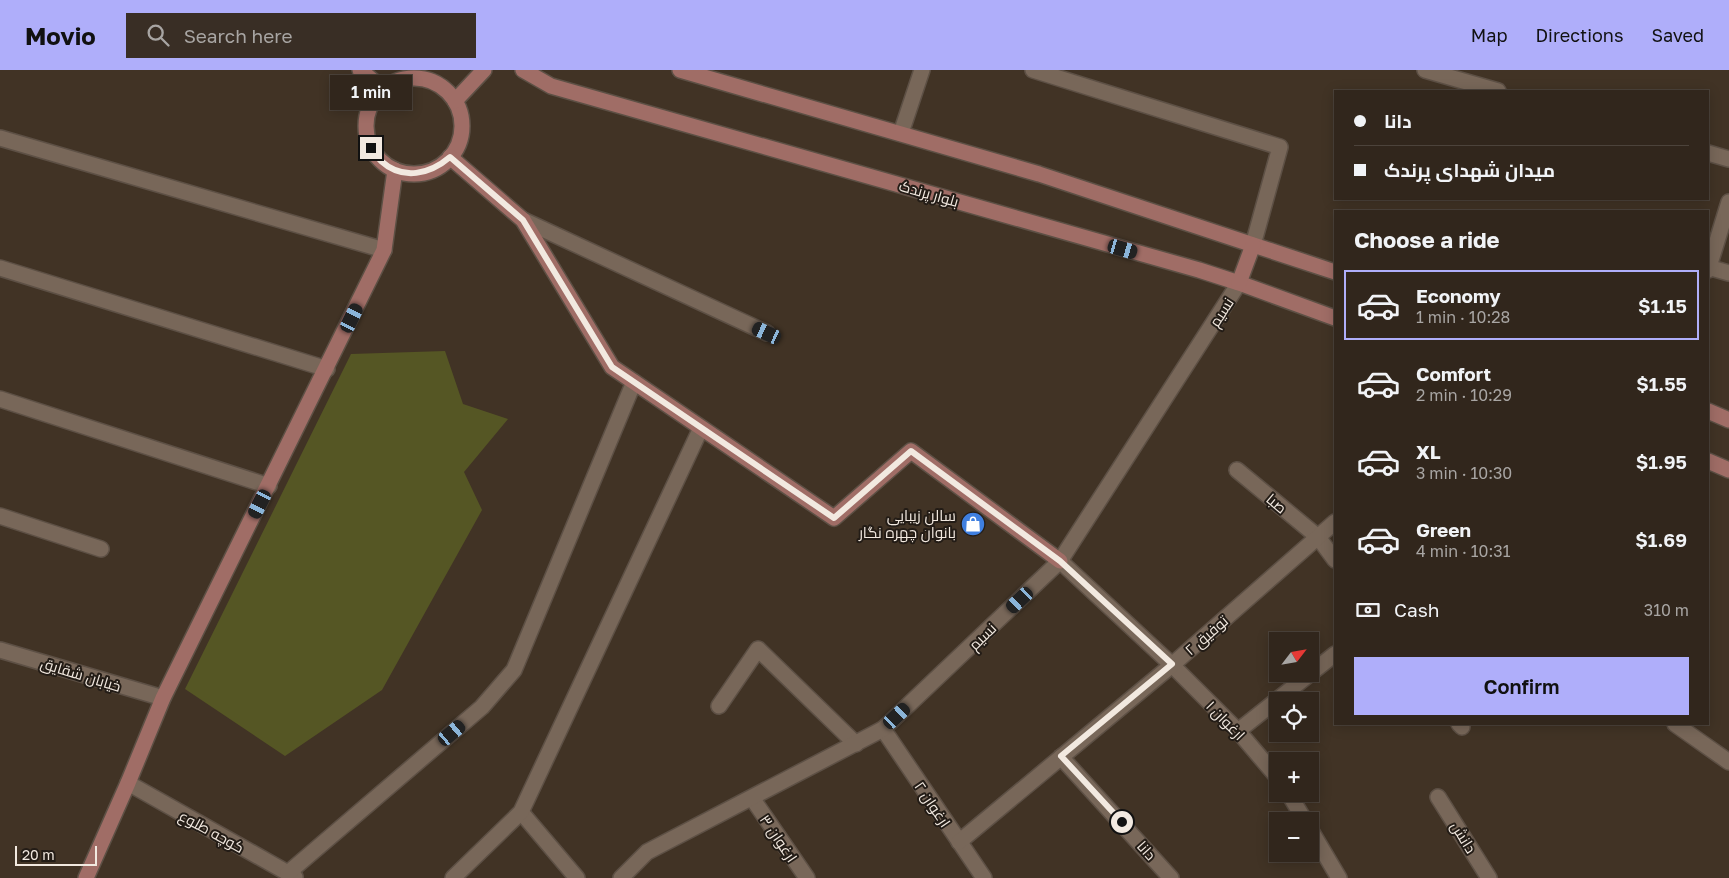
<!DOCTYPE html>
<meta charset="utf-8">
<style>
:root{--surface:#31261c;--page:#392e25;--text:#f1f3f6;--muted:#a8a5a3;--line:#4c433b;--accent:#afaefa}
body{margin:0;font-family:"Golos Text",Cairo,sans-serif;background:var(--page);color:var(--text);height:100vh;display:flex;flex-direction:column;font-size:19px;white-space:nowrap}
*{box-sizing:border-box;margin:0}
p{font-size:16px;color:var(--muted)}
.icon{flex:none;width:28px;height:28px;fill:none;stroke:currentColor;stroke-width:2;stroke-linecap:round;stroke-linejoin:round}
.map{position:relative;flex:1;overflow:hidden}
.sheet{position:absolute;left:1334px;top:140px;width:375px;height:515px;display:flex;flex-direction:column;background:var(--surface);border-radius:0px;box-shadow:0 2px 12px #0003,0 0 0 1px var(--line)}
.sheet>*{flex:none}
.top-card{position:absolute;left:1334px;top:20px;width:375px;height:110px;border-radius:0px;box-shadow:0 2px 12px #0003,0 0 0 1px var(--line);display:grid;align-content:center;height:110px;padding:0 20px;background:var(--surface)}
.needle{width:32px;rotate:59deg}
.tools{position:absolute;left:1269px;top:562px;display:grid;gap:10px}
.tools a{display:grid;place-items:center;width:50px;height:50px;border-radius:0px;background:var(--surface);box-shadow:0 2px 12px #0003,0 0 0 1px var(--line);font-size:25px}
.scale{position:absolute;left:15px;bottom:12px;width:82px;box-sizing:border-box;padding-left:5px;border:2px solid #f2e9e0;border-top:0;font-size:14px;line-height:18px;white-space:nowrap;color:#f2e9e0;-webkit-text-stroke:4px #231c16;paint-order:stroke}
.end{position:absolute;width:22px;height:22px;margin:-11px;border:6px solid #f2e9e0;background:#111;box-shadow:0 0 0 2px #111}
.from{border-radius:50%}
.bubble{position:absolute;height:35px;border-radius:0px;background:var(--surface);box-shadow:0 2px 12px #0003,0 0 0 1px var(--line);font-size:16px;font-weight:600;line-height:35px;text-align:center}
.car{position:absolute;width:15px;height:30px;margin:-15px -8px;border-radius:6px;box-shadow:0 0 4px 1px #0007;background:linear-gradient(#222 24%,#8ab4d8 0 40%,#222 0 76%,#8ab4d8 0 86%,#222 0)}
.top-card b{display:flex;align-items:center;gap:18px;height:48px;font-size:19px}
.top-card b+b{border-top:1px solid var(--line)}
.top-card i{width:12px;height:12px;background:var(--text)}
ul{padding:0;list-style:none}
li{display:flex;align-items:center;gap:15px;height:70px;margin:0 10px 8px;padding:0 10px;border:2px solid transparent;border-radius:0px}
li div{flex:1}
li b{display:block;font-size:19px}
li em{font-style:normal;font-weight:600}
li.current{border-color:var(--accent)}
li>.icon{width:45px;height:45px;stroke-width:1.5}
h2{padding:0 20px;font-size:22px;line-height:60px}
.pay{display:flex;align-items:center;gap:12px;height:55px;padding:0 20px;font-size:19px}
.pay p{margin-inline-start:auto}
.cta{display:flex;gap:10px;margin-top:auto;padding:10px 20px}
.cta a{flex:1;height:58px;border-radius:0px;background:var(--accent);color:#111;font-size:20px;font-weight:600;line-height:58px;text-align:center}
header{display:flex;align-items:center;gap:30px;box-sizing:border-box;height:70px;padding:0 25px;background:var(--accent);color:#111}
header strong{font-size:24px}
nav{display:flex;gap:28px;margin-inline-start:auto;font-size:18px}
.search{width:350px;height:45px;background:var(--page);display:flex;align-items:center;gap:12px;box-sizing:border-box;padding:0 18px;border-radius:0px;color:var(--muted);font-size:19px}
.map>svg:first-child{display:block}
</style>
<header>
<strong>Movio</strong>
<div class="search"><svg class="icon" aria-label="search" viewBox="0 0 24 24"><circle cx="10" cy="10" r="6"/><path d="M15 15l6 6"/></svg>Search here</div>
<nav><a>Map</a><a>Directions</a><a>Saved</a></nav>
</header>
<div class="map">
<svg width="1729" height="808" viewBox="0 0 1729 808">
<rect width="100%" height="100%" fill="#413325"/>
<!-- green -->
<path fill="#555624" d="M445,281L463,334L508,349L464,402L482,440L382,620L285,686L185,619L351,284Z"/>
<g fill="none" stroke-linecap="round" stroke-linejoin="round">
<!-- street casing -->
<g stroke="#5d5045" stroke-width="18">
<g id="street">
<path d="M1033,0L1280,77L1253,175"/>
<path d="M1425,0L1498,21"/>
<path d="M901,63L922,0"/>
<path d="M0,68L384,180"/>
<path d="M1708,83L1729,89"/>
<path d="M523,150L767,263"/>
<path d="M1708,197L1729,203"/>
<path d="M0,198L327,299"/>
<path d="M1708,200L1729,132"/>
<path d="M0,329L269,416"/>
<path d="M1237,400L1318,467L1335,490"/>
<path d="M0,446L101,479"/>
<path d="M1060,491L1172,595L1238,661L1278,708"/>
<path d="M0,580L163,628"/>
<path d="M719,636L758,579L856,674"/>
<path d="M1459,654L1462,657"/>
<path d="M1675,654L1729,692"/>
<path d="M883,659L984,808"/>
<path d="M1238,661L1335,584"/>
<path d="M1061,687L1171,808"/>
<path d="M128,713L295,807"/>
<path d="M1289,724L1305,751"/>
<path d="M1438,727L1489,808"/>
<path d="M752,728L807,808"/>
<path d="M521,742L577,808"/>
<path d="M1310,759L1339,808"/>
<path d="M959,772L1172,595L1335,452"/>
<path d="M288,803L482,637L514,600L634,312"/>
<path d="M453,808L521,742L701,358"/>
<path d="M621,808L647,782L883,659L1060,491L1239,213"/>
</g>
</g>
<!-- secondary casing -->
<g stroke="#5d5045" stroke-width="18">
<g id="secondary">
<path d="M360,0L383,19"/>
<path d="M523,0L551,16L1199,200L1239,213L1335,248"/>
<path d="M680,0L1039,104L1335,202"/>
<circle cx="414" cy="56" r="48"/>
<path d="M455,31L484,0"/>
<path d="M450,87L523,150L612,297L834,448L911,381L1060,491"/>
<path d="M1239,213L1253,175"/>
<path d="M1708,341L1729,350"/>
<path d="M1708,391L1729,400"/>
<path d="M86,808L128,713L163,628L384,180L395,100"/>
</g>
</g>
<!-- street -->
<use href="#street" stroke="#786759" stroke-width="15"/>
<!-- secondary -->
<use href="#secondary" stroke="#a06d66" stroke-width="15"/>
</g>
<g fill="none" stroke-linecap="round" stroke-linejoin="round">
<!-- route -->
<path stroke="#f2e9e0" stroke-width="6" d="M371,78C374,82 377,87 381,91C403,111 430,104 450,87L523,150L612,297L834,448L911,381L1060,491L1172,594L1061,686L1122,752"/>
</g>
<!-- icons -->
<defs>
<g id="shop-disc" transform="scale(1.25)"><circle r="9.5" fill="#3f7fe0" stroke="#231c16"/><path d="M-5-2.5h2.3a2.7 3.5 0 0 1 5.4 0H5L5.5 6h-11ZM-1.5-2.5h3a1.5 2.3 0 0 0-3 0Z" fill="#fff"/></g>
</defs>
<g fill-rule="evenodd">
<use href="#shop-disc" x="973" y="454"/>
</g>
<g text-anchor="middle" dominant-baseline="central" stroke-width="4" stroke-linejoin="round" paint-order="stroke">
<!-- street labels -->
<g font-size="15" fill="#f2e9e0" stroke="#231c16">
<text transform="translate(929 123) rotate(16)">بلوار پرندک</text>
<text transform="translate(1221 242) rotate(-57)">نسیم</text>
<text transform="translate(1277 433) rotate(40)">صبا</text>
<text transform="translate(1206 565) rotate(-41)">توفیق ۲</text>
<text transform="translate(982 566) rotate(-44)">نسیم</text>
<text transform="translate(81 604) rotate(17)">خیابان شقایق</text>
<text transform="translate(1226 650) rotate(46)">ارغوان ۱</text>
<text transform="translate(933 734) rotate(56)">ارغوان ۲</text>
<text transform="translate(212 761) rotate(29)">کوچه طلوع</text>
<text transform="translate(1464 767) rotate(58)">دانش</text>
<text transform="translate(779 768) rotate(56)">ارغوان ۳</text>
<text transform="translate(1147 780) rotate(48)">دانا</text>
</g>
<!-- poi labels -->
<g font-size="15" fill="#f2e9e0" stroke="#231c16" text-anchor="end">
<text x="956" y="445">سالن زیبایی<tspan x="956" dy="17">بانوان چهره نگار</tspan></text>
</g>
</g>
</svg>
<div class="tools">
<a><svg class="needle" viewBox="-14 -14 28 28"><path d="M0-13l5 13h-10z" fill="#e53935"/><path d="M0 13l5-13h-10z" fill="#a8a5a3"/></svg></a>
<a><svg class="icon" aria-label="locate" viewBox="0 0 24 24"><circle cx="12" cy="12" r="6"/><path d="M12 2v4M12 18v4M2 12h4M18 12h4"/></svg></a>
<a>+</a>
<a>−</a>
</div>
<div class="scale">20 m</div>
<i class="end from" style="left:1122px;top:752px"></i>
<i class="end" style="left:371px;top:78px"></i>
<div class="bubble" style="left:330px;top:5px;width:82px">1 min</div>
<i class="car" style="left:1123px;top:179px;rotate:106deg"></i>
<i class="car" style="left:352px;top:248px;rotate:26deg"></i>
<i class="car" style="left:767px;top:263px;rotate:295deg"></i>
<i class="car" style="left:260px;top:434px;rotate:207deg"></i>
<i class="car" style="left:1020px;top:530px;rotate:227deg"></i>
<i class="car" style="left:897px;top:646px;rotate:47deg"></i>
<i class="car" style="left:452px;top:663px;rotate:50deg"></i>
<div class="top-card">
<b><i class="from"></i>دانا</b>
<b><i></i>میدان شهدای پرندک</b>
</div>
<section class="sheet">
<h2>Choose a ride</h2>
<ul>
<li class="current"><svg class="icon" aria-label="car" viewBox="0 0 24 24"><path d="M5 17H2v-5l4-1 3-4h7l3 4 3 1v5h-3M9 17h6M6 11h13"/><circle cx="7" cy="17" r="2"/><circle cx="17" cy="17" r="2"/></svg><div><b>Economy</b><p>1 min · 10:28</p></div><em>$1.15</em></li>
<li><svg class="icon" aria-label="car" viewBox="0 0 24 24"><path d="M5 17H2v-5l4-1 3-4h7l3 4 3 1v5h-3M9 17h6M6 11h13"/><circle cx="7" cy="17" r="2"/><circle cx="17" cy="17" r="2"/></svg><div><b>Comfort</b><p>2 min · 10:29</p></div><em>$1.55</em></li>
<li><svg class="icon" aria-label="car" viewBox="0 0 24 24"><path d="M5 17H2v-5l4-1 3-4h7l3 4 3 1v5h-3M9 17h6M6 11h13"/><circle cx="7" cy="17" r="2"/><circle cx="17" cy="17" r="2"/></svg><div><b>XL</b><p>3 min · 10:30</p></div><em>$1.95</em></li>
<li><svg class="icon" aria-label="car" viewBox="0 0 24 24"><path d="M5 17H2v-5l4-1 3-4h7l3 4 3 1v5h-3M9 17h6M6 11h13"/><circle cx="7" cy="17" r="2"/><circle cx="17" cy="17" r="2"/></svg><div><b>Green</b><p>4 min · 10:31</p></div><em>$1.69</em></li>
</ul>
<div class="pay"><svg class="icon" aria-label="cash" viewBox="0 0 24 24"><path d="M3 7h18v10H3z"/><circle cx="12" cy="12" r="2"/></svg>Cash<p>310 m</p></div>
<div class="cta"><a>Confirm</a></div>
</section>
</div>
